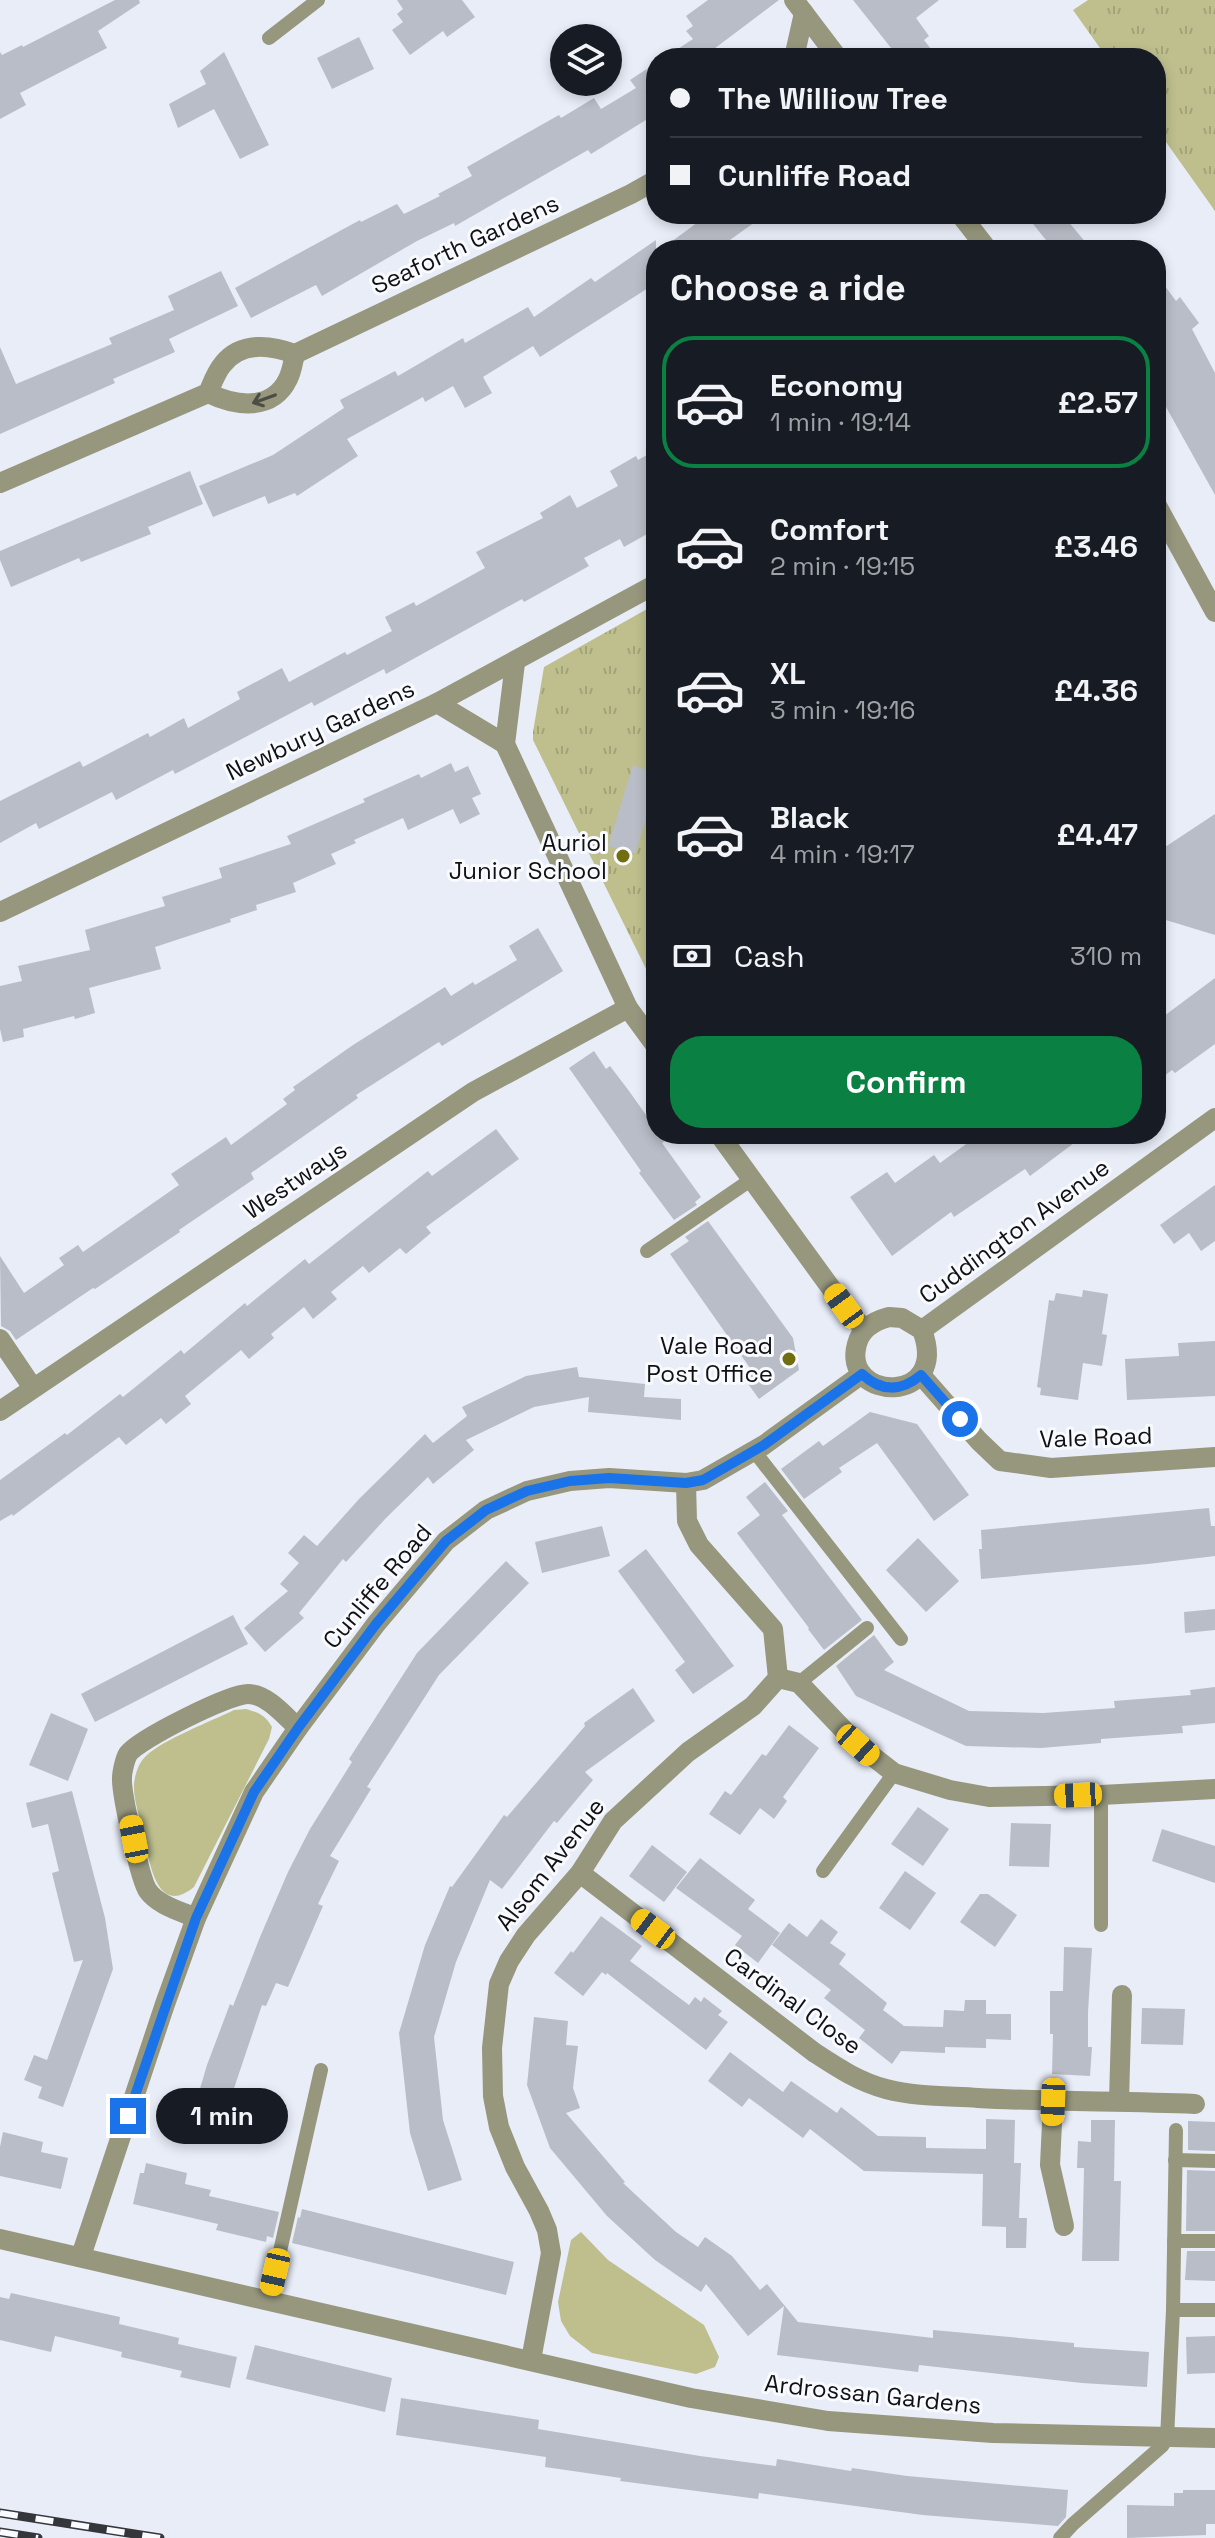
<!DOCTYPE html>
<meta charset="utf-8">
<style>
:root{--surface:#171b24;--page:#242831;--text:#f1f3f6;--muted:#9ea1a6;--line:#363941;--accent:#0b8043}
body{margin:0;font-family:"Space Grotesk",sans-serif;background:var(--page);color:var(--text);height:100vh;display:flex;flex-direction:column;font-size:30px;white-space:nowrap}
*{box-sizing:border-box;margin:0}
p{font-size:26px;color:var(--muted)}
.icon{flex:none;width:44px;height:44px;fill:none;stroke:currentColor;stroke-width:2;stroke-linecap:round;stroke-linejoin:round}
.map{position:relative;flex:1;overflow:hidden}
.details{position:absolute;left:646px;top:240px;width:520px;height:904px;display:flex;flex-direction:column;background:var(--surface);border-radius:32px;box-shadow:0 4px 12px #0003}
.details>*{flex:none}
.top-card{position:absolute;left:646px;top:48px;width:520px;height:176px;border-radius:32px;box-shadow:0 4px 12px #0003;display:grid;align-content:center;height:176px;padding:0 24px;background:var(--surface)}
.fabs{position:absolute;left:550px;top:24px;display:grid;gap:16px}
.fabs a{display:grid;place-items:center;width:72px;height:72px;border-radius:50%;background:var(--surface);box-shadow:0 4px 12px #0003;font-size:40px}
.end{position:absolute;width:36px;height:36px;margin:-18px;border:10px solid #1a73e8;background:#fff;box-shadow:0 0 0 4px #fff}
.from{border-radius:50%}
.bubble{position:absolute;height:56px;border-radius:28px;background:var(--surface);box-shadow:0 4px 12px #0003;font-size:26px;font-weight:700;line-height:56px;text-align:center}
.car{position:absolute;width:24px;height:48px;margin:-24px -12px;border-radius:10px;box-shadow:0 0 6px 2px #0007;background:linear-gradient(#f5c518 24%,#345 0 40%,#f5c518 0 76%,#345 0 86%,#f5c518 0)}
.top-card b{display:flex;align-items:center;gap:28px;height:76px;font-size:30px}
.top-card b+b{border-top:2px solid var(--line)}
.top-card i{width:20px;height:20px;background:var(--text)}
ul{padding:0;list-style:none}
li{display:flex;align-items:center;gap:24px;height:132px;margin:0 16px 12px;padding:0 8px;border:4px solid transparent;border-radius:32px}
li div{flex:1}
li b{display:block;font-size:30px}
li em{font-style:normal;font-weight:700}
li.selected{border-color:var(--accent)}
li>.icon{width:72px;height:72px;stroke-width:1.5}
h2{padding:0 24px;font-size:36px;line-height:96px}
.pay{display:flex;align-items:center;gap:20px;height:88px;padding:0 24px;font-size:30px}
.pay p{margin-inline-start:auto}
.button{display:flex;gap:16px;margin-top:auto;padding:16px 24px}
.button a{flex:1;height:92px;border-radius:32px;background:var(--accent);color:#fff;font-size:32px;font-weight:700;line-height:92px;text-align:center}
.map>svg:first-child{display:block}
</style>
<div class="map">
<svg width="1215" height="2538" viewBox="0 0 1215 2538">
<defs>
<pattern id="park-tufts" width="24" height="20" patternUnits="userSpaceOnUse" patternTransform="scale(2)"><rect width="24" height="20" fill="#bebf8d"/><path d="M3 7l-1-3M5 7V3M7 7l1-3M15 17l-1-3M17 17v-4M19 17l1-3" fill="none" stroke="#a2a379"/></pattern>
</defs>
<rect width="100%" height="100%" fill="#e8edf8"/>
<!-- green -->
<g fill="#bebf8d">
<path d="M246,1709C259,1713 265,1715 272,1727L269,1739L194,1887C155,1919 149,1857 143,1832C140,1817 133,1799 134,1784C135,1774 139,1762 146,1756C162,1740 212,1721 234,1710Z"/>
<path d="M581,2232L608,2260L704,2325L719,2357L715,2367L696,2374L592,2353L570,2336L561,2321L558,2302L571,2240Z"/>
</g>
<!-- park -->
<g fill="url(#park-tufts)">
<path d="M1088,0H1215V211L1156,128V58H1107L1073,10Z"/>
<path d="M656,604V989L533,740V732L544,667Z"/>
</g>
<!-- building -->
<g fill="#b9bdc7">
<path d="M115,0H139L140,3L98,31L107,48L20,93L26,105L0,119V52L2,55L22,45L23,47Z"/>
<path d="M397,0H462L475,17L447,37L443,31L410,55L392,30L403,22L397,14L403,9Z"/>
<path d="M708,0H779L702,58H664L693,39L686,31L693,26L686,16Z"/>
<path d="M853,0H939L916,18L929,36L924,40L938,58H899Z"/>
<path d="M359,37L374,69L332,89L317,58Z"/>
<path d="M224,52L269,145L240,159L214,109L178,128L169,104L206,84L200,71Z"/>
<path d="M656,63V119L654,115L591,154L588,150L455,226L454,223L417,241L322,296L316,285L251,318L235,288L360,220L361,222L397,204L404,214L440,196L438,194L472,176L467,167L559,115L561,118L594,98L601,109L636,88L630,80Z"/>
<path d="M709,214H766L716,250H660Z"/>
<path d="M1025,214H1062L1092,250H1054Z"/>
<path d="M656,240V283L540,357L533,346L483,377L492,393L465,408L453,386L425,402L423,397L347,439L358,456L297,496L295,493L268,504L265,496L213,517L199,486L273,455L344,408L340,400L395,371L398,376L463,338L465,343L528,307L534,317L591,278L595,282Z"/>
<path d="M221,271L238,306L169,339L175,352L113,379L115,383L0,434V347L16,384L112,344L109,338L174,310L168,296Z"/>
<path d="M1156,274L1176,301L1180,297L1199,323L1192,329L1215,373V495L1156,389Z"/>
<path d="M656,450V529L624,547L620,539L584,558L589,566L524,602L522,599L386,674L384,669L314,706L312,702L175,774L173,770L116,800L112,792L39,829L36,823L0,843V801L80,761L83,767L148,733L150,737L184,718L188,728L240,699L237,692L282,668L289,682L345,652L347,655L392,631L385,617L414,602L416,606L485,568L476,552L543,518L540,513L570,495L577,508L618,486L610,471L636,456L638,460Z"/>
<path d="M190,471L203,504L148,527L151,534L81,562L79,558L11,587L0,560V551Z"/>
<path d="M451,763L455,772L468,766L481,794L472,798L480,814L460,824L453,809L408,830L403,818L354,840L356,843L331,854L336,864L293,883L296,892L256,905L257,910L230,919L231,922L155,947L161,969L89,988L95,1013L75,1019L74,1016L23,1029L24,1037L3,1042L0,1029V986L22,981L18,966L90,950L85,930L165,906L162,897L222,878L219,868L291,844L287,836L365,802L363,799L419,774L421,778Z"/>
<path d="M633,765L656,773V787L635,854L608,846Z"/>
<path d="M1215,814V935L1156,917V853Z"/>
<path d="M538,928L563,971L442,1046L439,1042L356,1095L358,1098L251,1173L254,1179L179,1230L180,1232L95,1289L93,1288L16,1340L10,1331L1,1326L0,1256L24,1293L64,1265L59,1258L78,1245L83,1252L179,1185L171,1174L226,1137L231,1145L287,1104L283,1099L295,1090L293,1087L353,1045L445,987L451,996L473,982L475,985L517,960L509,946Z"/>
<path d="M1215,978V1044L1175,1073L1172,1070L1156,1082V1022Z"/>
<path d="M594,1051L606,1069L610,1066L629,1091L656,1129V1134H660L665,1141L662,1143L701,1197L695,1202L697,1205L674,1220L639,1173L641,1171L569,1068Z"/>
<path d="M496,1129L519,1159L426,1227L431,1233L406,1254L400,1248L369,1273L363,1266L331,1292L337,1299L313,1319L304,1307L271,1334L274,1338L249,1359L241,1350L185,1396L191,1404L166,1424L161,1418L126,1445L119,1437L13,1516L12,1514L0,1521V1480L65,1433L67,1435L120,1394L123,1397L181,1350L184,1354L245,1303L247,1306L305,1259L309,1264L428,1171L432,1176Z"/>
<path d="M980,1134H1086L1030,1176L1025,1169L954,1217L951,1212L892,1256L850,1197L887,1172L895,1183L934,1155L940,1163Z"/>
<path d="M1215,1185V1241L1201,1251L1189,1233L1174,1244L1160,1225Z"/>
<path d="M708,1221L793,1338L799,1370L759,1399L741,1374L750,1368L670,1254L689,1241L685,1237Z"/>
<path d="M1083,1290L1108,1294L1102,1334L1107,1335L1102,1366L1083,1363L1078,1400L1040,1395L1041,1388L1037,1387L1049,1300L1054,1301L1056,1293L1082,1297Z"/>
<path d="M1215,1341V1396L1127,1400L1125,1359L1179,1356L1178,1343Z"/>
<path d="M577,1367L579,1377L645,1384L644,1397L681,1399V1420L588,1412L589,1397L534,1407L466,1440L474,1450L433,1484L428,1477L386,1518L346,1562L343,1559L299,1613L304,1618L265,1652L244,1628L288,1591L280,1584L299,1563L288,1553L304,1535L317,1546L359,1499L425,1434L433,1443L467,1416L462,1407L526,1376Z"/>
<path d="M870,1412L917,1424L969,1495L934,1521L877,1443L839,1468L842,1472L804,1499L781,1469L819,1441L823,1446Z"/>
<path d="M765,1482L788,1511L782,1515L862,1620L824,1650L808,1629L809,1628L737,1533L760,1515L746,1497Z"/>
<path d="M1209,1508L1211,1526H1215V1556L1148,1564L981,1579L979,1549H982L981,1530Z"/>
<path d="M602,1526L610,1556L542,1573L535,1542Z"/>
<path d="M918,1538L959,1581L926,1612L886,1570Z"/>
<path d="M646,1549L734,1666L693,1694L675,1670L685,1662L618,1571Z"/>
<path d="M506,1561L529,1583L439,1675L367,1787L371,1789L330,1856L339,1861L318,1904L323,1906L288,1987L276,1983L266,2006L262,2005L222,2124L192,2116L207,2065L230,2004L233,2006L260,1937L288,1872L310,1829L352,1762L349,1759L417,1653Z"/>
<path d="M1215,1609V1630L1185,1633L1184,1612Z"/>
<path d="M233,1615L248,1644L95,1722L81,1694Z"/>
<path d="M874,1635L894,1662L884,1670L969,1711L1043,1713L1115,1708L1114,1701L1191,1695L1190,1690L1215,1687V1723L1182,1726L1183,1733L1101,1739V1743L1041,1748L966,1746L856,1696L836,1666Z"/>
<path d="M633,1688L655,1721L585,1772L593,1780L557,1823L554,1821L502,1889L490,1880L456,1962L434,2037L443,2120L462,2180L428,2191L410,2133L399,2033L425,1945L450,1886L452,1887L504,1815L507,1817L585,1726L584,1723Z"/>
<path d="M51,1713L88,1729L68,1781L29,1765Z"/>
<path d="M789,1725L819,1748L783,1797L787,1801L774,1819L760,1808L740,1835L709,1814L725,1791L731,1795L762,1754L766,1756Z"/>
<path d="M72,1791L105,1918L113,1969L63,2107L38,2098L42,2087L24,2080L34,2055L47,2060L83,1960L74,1962L52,1873L59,1871L48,1824L32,1828L26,1803Z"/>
<path d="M918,1807L949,1829L923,1866L891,1844Z"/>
<path d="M1011,1823L1051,1824L1049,1867L1009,1866Z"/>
<path d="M1162,1829L1215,1846V1883L1152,1861Z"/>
<path d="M652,1845L687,1872L664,1902L629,1876Z"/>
<path d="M700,1858L755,1900L748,1909L780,1933L758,1963L735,1945L742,1936L676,1888Z"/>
<path d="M905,1871L936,1893L910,1930L879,1908Z"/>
<path d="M980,1894H988L1017,1915L995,1947L960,1922Z"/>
<path d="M601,1916L642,1946L630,1961L689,2005L695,1997L701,2002L704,1997L722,2011L718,2015L728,2022L706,2050L607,1973L606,1975L602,1972L583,1996L554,1973L571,1951L573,1953Z"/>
<path d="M821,1919L838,1932L830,1943L846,1954L839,1964L887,2003L883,2010L904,2026L943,2027L944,2010L964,2011L965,2000H986V2014H1011V2040L986,2039V2048L945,2047V2053L901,2051L892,2064L859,2038L865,2030L824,1998L831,1990L772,1945L789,1923L807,1937Z"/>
<path d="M1064,1947L1092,1948L1088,2012V2047H1092L1090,2076L1052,2074L1053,2034H1050V1991H1063Z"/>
<path d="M1142,2008L1185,2009L1183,2045L1141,2044Z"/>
<path d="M534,2017L568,2021L566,2045L578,2046L573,2088L580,2108L566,2113L625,2182L623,2183L676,2232L698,2247L705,2237L732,2256L760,2290L767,2284L798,2322L933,2338V2330L1074,2343V2347L1149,2352L1147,2387L1082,2383L919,2365L918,2372L777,2355L784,2306L748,2336L706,2284L701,2292L655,2260L607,2216L550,2148L527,2085Z"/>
<path d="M730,2052L783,2092L791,2081L837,2113L841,2107L878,2136L926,2137V2148L986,2149V2119L1015,2120L1014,2163H1021L1019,2218H1027L1026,2248H1006V2227L982,2226L983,2174L864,2171L810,2129L803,2138L749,2098L742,2107L708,2081Z"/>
<path d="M1091,2120H1115L1114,2181H1121L1119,2261H1082L1084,2168H1077L1078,2141L1091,2142Z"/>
<path d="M1188,2121L1215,2122V2151L1188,2150Z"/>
<path d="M3,2132L43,2142L41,2152L68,2158L61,2189L0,2176V2147Z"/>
<path d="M146,2163L187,2173L185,2184L211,2190L209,2196L279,2212L273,2238L267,2236L266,2242L216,2230L218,2224L133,2204L140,2173H144Z"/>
<path d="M1187,2170L1215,2171V2231H1186Z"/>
<path d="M302,2209L514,2262L506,2295L292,2243L298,2217L300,2218Z"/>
<path d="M1187,2251H1215V2281L1185,2280Z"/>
<path d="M11,2293L120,2317L119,2324L179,2338L178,2344L237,2357L230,2388L180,2377L182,2371L121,2357L122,2352L55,2336L51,2352L0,2340V2297L9,2299Z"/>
<path d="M1215,2336V2373L1187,2374L1186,2337Z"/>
<path d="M255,2345L392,2378L385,2412L246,2379Z"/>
<path d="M401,2398L539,2420L538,2429L700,2456L776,2466L777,2459L851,2471L852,2468L907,2476L1068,2490L1066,2517L1058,2526L923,2515L759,2493L758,2499L620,2481L621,2478L545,2467L546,2457L396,2435Z"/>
<path d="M1183,2490H1215V2524H1206V2535L1127,2538V2505L1174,2506V2493H1183Z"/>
</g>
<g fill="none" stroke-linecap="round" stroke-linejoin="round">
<!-- service -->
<g stroke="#96977d" stroke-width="14">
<path d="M269,38L318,0"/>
<path d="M647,1251L752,1179"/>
<path d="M754,1451L901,1639"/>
<path d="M799,1683L867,1628"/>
<path d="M823,1871L894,1773"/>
<path d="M1101,1925V1795"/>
<path d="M1175,2160L1215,2161"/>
<path d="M1174,2241H1215"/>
<path d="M269,2300L321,2070"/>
<path d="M1173,2310H1215"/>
<path d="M1060,2538L1073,2524L1162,2446L1167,2439L1173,2310L1176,2130"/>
</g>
<!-- minor -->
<g stroke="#96977d" stroke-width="20">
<path d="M794,0L838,58"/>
<path d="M794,58L804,13"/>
<path d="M960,214L988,250"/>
<path d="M208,393C235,406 272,412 288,379C292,371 293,362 295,354"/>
<path d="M0,483L208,393C212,384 216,372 223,364C241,341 271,345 295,354L631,194L656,180"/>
<path d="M1156,504L1215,612"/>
<path d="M515,663L505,744L628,1008L656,1046"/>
<path d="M437,703L505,744"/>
<path d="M0,912L437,703L656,584"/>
<path d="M719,1134L844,1306L864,1329"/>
<path d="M889,1317L902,1318L922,1330C951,1406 841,1402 857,1344C861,1328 874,1321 889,1317Z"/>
<path d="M922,1330L1215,1118"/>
<path d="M0,1339L33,1388"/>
<path d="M921,1375L979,1441L1000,1461L1051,1468L1215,1457"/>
<path d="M0,1411L473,1092L628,1008"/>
<path d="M778,1678L799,1683L858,1745L894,1773L950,1790L989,1797L1101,1795L1215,1789"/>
<path d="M580,1873L815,2053C838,2068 859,2082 886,2089C916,2097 948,2096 978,2098C1051,2102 1123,2101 1195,2104"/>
<path d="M196,1918C180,1911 158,1905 148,1891C140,1880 121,1792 122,1778C122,1772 125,1759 128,1754C139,1739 229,1694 248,1694C267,1694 285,1716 298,1728"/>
<path d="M1119,2101L1122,1995"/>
<path d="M1053,2102L1050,2165L1064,2226"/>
<path d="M0,2239L691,2398L828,2421L993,2433L1215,2438"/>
<path d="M81,2256L165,2004L196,1918L254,1792L298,1728L376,1624L446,1541L486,1510L527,1491L570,1481L609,1478L686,1483L703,1480L764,1445L862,1374"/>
<path d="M531,2360L551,2253L547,2230L539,2211L515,2167L499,2127L493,2096L492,2048L499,1984L509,1961L526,1935L580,1873L613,1821L688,1752L753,1706L778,1678L773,1629L699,1545L687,1521L686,1483"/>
</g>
<!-- rail casing -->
<g stroke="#35363c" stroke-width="9">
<g id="rail">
<path d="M0,2513L160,2538"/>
<path d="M0,2532L38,2538"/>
</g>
</g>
<!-- rail -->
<use href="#rail" stroke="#f8fafe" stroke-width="6" stroke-dasharray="18" stroke-linecap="butt"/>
</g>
<!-- one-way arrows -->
<defs><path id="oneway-shaft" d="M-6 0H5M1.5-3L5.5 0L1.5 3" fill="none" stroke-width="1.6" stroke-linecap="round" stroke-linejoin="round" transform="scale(2)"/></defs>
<use stroke="#4c4d44" href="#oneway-shaft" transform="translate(264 399) rotate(160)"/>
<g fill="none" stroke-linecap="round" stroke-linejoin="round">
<!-- route -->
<path stroke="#1a73e8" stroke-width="10" d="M128,2116L196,1918L254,1792L298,1728L376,1624L446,1541L486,1510L527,1491L570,1481L609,1478L686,1483L703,1480L764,1445L862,1374C881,1392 901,1392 921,1375L960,1419"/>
</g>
<!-- markers -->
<g fill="#706e0e" stroke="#f8fafe" stroke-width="3">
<circle cx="623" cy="856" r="8"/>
<circle cx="789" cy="1359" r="8"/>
</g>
<g text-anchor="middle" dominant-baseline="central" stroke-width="6" stroke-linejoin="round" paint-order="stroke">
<!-- street labels -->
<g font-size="24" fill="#101115" stroke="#f8fafe">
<text transform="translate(465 244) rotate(-25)">Seaforth Gardens</text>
<text transform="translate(320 730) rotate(-25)">Newbury Gardens</text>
<text transform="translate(295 1180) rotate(-34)">Westways</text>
<text transform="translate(1014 1231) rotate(-36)">Cuddington Avenue</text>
<text transform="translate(1096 1437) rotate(-2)">Vale Road</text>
<text transform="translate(377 1586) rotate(-50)">Cunliffe Road</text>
<text transform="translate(550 1864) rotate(-52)">Alsom Avenue</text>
<text transform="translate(793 2001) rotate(36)">Cardinal Close</text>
<text transform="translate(873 2394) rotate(6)">Ardrossan Gardens</text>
</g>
<!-- poi labels -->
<g font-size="24" fill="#101115" stroke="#f8fafe" text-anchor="end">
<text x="607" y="842">Auriol<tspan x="607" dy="28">Junior School</tspan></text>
<text x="773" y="1345">Vale Road<tspan x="773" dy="28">Post Office</tspan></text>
</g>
</g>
</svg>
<div class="fabs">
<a><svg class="icon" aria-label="layers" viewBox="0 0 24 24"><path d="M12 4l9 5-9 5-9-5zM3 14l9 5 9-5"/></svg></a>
</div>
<i class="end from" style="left:960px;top:1419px"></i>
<i class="end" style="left:128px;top:2116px"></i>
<div class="bubble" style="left:156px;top:2088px;width:132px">1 min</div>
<i class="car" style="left:844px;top:1306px;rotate:324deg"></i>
<i class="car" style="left:858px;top:1745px;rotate:132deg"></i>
<i class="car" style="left:1078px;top:1795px;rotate:267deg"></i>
<i class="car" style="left:134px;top:1839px;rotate:349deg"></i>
<i class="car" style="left:653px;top:1929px;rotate:307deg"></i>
<i class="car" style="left:1053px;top:2102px;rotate:182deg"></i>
<i class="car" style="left:275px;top:2272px;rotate:193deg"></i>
<div class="top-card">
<b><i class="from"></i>The Williow Tree</b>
<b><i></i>Cunliffe Road</b>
</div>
<section class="details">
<h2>Choose a ride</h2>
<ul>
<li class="selected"><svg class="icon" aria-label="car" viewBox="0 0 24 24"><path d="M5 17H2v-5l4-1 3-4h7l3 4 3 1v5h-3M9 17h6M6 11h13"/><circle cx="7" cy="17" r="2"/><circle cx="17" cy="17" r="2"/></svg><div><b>Economy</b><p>1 min · 19:14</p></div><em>£2.57</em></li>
<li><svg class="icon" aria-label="car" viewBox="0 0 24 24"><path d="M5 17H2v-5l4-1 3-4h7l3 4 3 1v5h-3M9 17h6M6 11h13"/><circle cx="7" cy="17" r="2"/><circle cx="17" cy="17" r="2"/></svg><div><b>Comfort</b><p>2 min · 19:15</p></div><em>£3.46</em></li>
<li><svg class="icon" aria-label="car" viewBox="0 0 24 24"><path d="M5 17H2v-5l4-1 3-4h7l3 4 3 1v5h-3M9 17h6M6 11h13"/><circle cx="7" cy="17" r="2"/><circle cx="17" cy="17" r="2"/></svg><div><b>XL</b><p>3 min · 19:16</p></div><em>£4.36</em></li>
<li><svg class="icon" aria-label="car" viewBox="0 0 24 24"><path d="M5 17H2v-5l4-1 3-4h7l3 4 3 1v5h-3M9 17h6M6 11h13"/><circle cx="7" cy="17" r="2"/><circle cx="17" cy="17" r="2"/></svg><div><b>Black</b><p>4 min · 19:17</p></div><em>£4.47</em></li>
</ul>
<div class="pay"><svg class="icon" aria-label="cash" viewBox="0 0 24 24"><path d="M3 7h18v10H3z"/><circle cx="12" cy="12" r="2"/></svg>Cash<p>310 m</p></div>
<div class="button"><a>Confirm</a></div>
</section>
</div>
